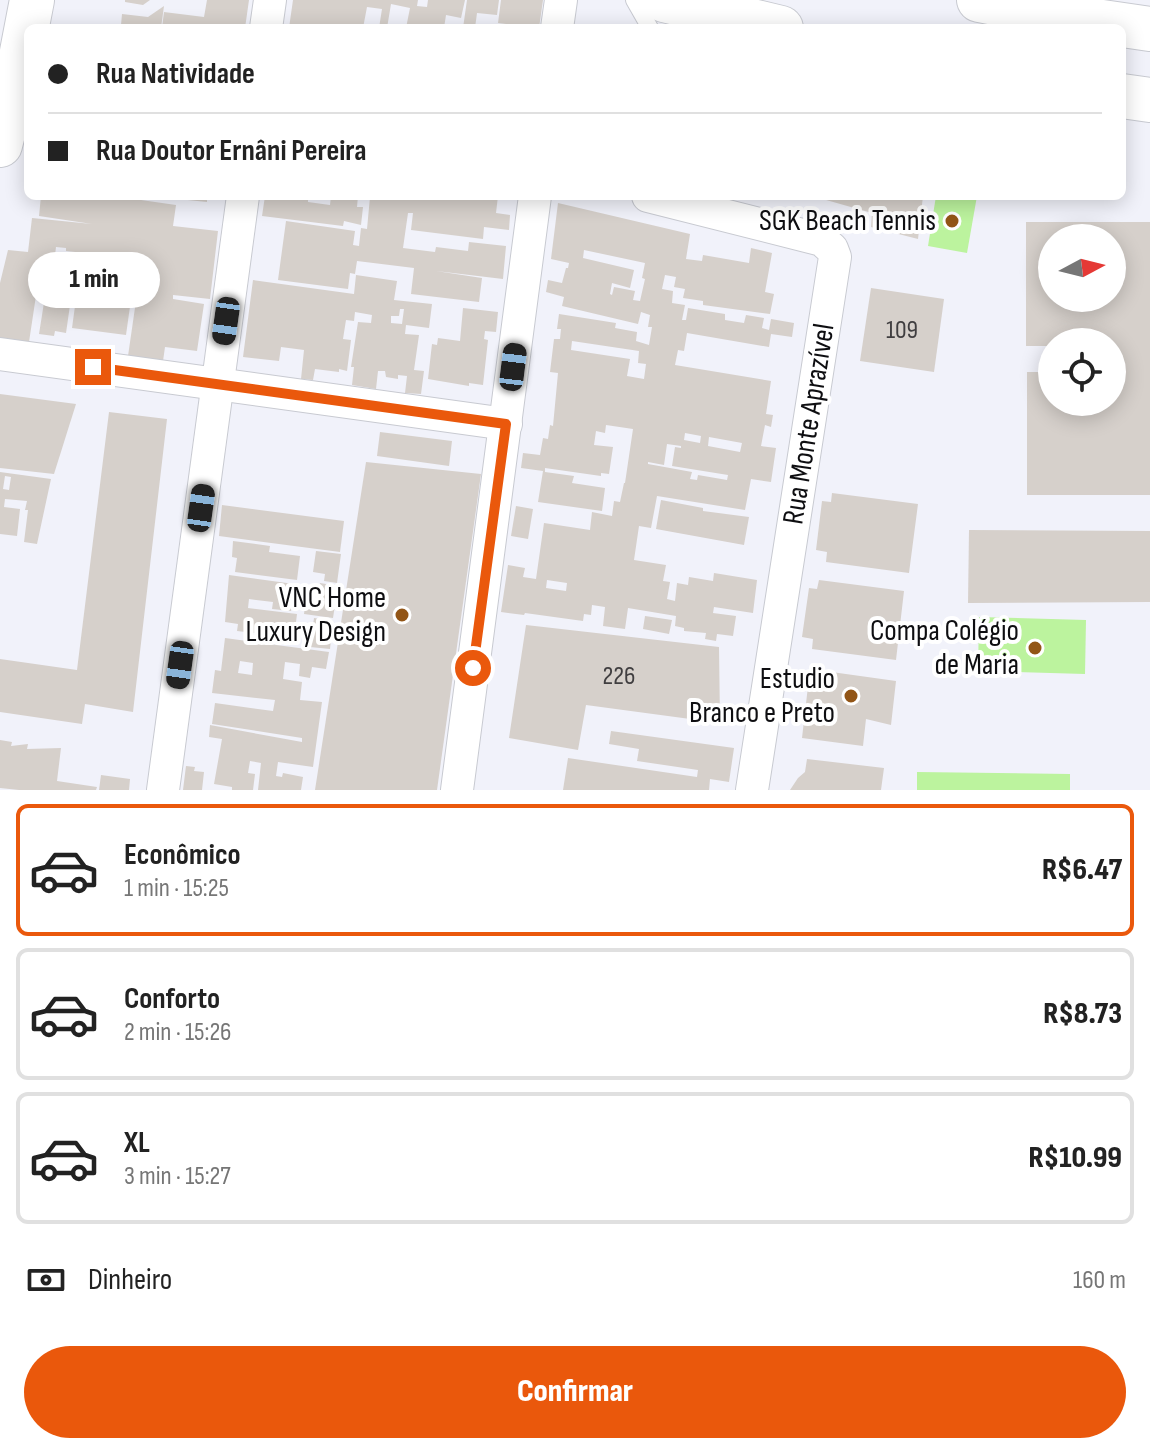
<!DOCTYPE html>
<html lang="pt">
<meta charset="utf-8">
<style>
:root{--surface:#fff;--page:#f6f6f6;--text:#222;--muted:#767676;--line:#e0e0e0;--accent:#ea580c}
body{margin:0;font-family:"Sofia Sans Condensed",sans-serif;background:var(--page);color:var(--text);height:100vh;display:flex;flex-direction:column;font-size:30px;white-space:nowrap}
*{box-sizing:border-box;margin:0}
p{font-size:26px;color:var(--muted)}
.icon{flex:none;width:44px;height:44px;fill:none;stroke:currentColor;stroke-width:2;stroke-linecap:round;stroke-linejoin:round}
.map{position:relative;height:790px;overflow:hidden}
.side{display:flex;flex-direction:column;background:var(--surface);flex:1}
.side>*{flex:none}
.hud{position:absolute;left:24px;top:24px;width:1102px;height:176px;border-radius:12px;box-shadow:0 4px 20px #0003;display:grid;align-content:center;height:176px;padding:0 24px;background:var(--surface)}
.needle{width:52px;rotate:83deg}
.tools{position:absolute;left:1038px;top:224px;display:grid;gap:16px}
.tools a{display:grid;place-items:center;width:88px;height:88px;border-radius:50%;background:var(--surface);box-shadow:0 4px 20px #0003;font-size:40px}
.end{position:absolute;width:36px;height:36px;margin:-18px;border:10px solid #ea580c;background:#fff;box-shadow:0 0 0 4px #fff}
.from{border-radius:50%}
.bubble{position:absolute;height:56px;border-radius:28px;background:var(--surface);box-shadow:0 4px 20px #0003;font-size:26px;font-weight:800;line-height:56px;text-align:center}
.car{position:absolute;width:24px;height:48px;margin:-24px -12px;border-radius:10px;box-shadow:0 0 6px 2px #0007;background:linear-gradient(#222 24%,#8ab4d8 0 40%,#222 0 76%,#8ab4d8 0 86%,#222 0)}
.hud b{display:flex;align-items:center;gap:28px;height:76px;font-size:30px}
.hud b+b{border-top:2px solid var(--line)}
.hud i{width:20px;height:20px;background:var(--text)}
ul{padding:14px 0 0;list-style:none}
li{display:flex;align-items:center;gap:24px;height:132px;margin:0 16px 12px;padding:0 8px;border:4px solid var(--line);border-radius:12px}
li div{flex:1}
li b{display:block;font-size:30px}
li em{font-style:normal;font-weight:800}
li.active{border-color:var(--accent)}
li>.icon{width:72px;height:72px;stroke-width:1.5}
.pay{display:flex;align-items:center;gap:20px;height:88px;padding:0 24px;font-size:30px}
.pay p{margin-inline-start:auto}
.button{display:flex;gap:16px;margin-top:auto;padding:16px 24px}
.button a{flex:1;height:92px;border-radius:48px;background:var(--accent);color:#fff;font-size:32px;font-weight:800;line-height:92px;text-align:center}
.map>svg:first-child{display:block}
</style>
<div class="map">
<svg width="1150" height="790" viewBox="0 0 1150 790">
<rect width="100%" height="100%" fill="#f1f2fa"/>
<!-- green -->
<g fill="#bcf39e">
<path d="M936,196H977L967,253L928,246Z"/>
<path d="M979,617L1086,620L1085,674L978,671Z"/>
<path d="M917,772L1070,774V790H917Z"/>
</g>
<!-- building -->
<g fill="#d6d0cb" fill-rule="evenodd">
<path d="M125,0H150L143,5L125,2Z"/>
<path d="M207,0H249L245,28H162L164,12L204,17Z"/>
<path d="M293,0H418L417,6L427,7L428,0H465L461,18L446,15L444,28H406L410,8L391,4L387,28H379L382,9L367,7L363,28H289Z"/>
<path d="M467,0H499L497,15L477,13L475,28H463Z"/>
<path d="M501,0H543L539,28H505L506,24L498,23Z"/>
<path d="M164,6L161,28H138L121,25L122,14L148,17Z"/>
<path d="M41,196H120V197L176,205L173,226L218,231L210,299L173,295V299L204,304L197,351L165,347L163,361L128,356L139,280H135L133,285L126,335L72,328L79,277L87,279L89,273L75,271L74,277L57,274L56,281L73,284L66,333L55,331L54,336L39,334L46,290L37,289L29,342L0,338V283L8,250L28,252L32,218L92,224L39,216ZM56,247L66,248V251L94,254L93,260L55,255ZM101,274L120,277L119,283L100,280Z"/>
<path d="M169,196H207V202L168,198Z"/>
<path d="M265,196H308V202L330,205L331,196H358L357,207H363L361,225L344,221L343,226L262,216Z"/>
<path d="M391,196H498L496,213L510,215L509,230L484,227L483,239L411,230L413,213H408L403,248L435,252L436,247L468,251L469,242L506,246L503,279L436,271L482,278L479,302L411,294L414,268L357,261L355,274L350,273L348,289L278,280L286,221L355,231L353,245L359,246L361,228L367,229L370,197L391,200Z"/>
<path d="M812,196H923L918,239L871,227L872,213Z"/>
<path d="M558,203L690,234L686,259L702,261L703,255L749,263L751,248L772,253L765,292L774,294L770,314L703,305V301L683,298L685,289L674,287L676,277L665,275L662,289L673,291L672,303L685,305L682,320H686L688,308L725,314V320L744,323L746,315L764,318L762,328L769,330L771,319L794,323L792,337L771,334L769,347L687,333L684,351L678,350L675,365L771,381L766,414L773,415L771,427L765,425L761,446L776,448L771,482L751,479L745,510L657,496L651,528L639,526L634,560L666,565L663,581L670,582L667,599L675,601L677,583L688,585L689,577L713,581L714,573L757,580L753,613L714,607L713,613L736,616L733,636L717,634L716,641L705,639L706,633L684,631V628L675,626L676,616L628,608L625,629L603,626L605,607L592,605L591,615L584,614L583,621L525,613L524,615L501,612L508,565L525,568L523,577L536,579L544,523L590,530L592,512L612,516L614,501L620,502L624,483H625L633,429L606,425L605,433L596,431L594,445L613,447L609,474L601,473V476L545,468V472L574,476L572,483L605,488L602,511L538,502L543,471L521,468L523,453L540,455L543,438L548,439L550,425L553,426L558,373L550,372L554,339H560L561,329H557L559,314L616,323L615,328L637,332L636,341L649,345L652,327H648L650,315L641,312L638,324L562,306L564,297L546,292L548,280L562,283L566,268H568L569,263L551,259ZM584,250L645,263L642,278L645,279L640,301L633,300L635,291L614,287L612,295L610,294L612,283L630,288L634,270L583,258ZM572,341L639,351L638,363L646,364L644,379L627,376L630,359L571,350ZM685,433L701,436L700,443L684,440ZM709,437L742,443L740,452L708,446ZM667,444L681,446V448L675,447L672,466L728,475L727,480L698,475L697,480L690,479L692,472L648,464V462L664,465ZM547,580L567,583L566,591L546,588Z"/>
<path d="M1026,222H1150V495H1027V372H1052V402H1112V342H1052V346H1026ZM1052,238H1112V298H1052Z"/>
<path d="M356,275L397,281L394,300L432,304L429,328L406,325L405,334L419,335L414,370L424,371L421,394L405,393L407,376L398,375V379L386,377L385,371H378L376,389L352,385L354,367H351L358,322L371,323L372,315L355,312L354,321L346,320L343,339L351,340L347,371L339,369V372L315,369L313,380L301,379L304,350L281,347L279,361L243,357L253,280L354,294ZM400,309H404L402,324L391,323V316H399Z"/>
<path d="M871,288L944,299L934,372L860,361Z"/>
<path d="M463,308L498,312L496,332L485,331L484,339L488,340L483,385L469,383V386L428,379L432,344L437,345L438,338L460,341Z"/>
<path d="M0,394L76,404L54,474L0,468Z"/>
<path d="M109,412L167,419L133,712L85,704L82,724L0,712V659L77,670Z"/>
<path d="M380,432L452,441L449,466L377,456Z"/>
<path d="M366,462L481,474L437,790H315Z"/>
<path d="M0,472L51,479L37,544L24,542L28,510H25L27,501L5,499L4,507L20,509L17,536L0,534ZM5,476L11,477L9,490L3,489Z"/>
<path d="M832,493L918,504L909,573L826,562L827,552L816,550L822,501L831,502Z"/>
<path d="M661,500L703,508V511L749,517L744,545L656,529Z"/>
<path d="M222,505L344,521L340,552L219,536Z"/>
<path d="M516,506L533,509L528,539L511,536Z"/>
<path d="M969,530L1150,531V602L968,603Z"/>
<path d="M233,541L270,546L269,552L300,556L297,580L235,572L237,558L232,557Z"/>
<path d="M316,551L341,554L337,583L324,581L325,574L313,572Z"/>
<path d="M229,575L294,584L291,611L272,609L273,602L249,599L248,608L297,614L294,638L237,631L238,624L225,622Z"/>
<path d="M819,580L904,591L896,660L812,649L813,639L802,637L809,588L817,589Z"/>
<path d="M320,583L338,586L333,618L304,614L306,599L318,601Z"/>
<path d="M645,616L672,620L669,634L643,629Z"/>
<path d="M314,618L333,621L330,649L310,647Z"/>
<path d="M526,625L719,647L720,723L586,705L578,750L509,738Z"/>
<path d="M225,638L329,652L326,669L312,667L310,678L299,676L300,664L285,662L283,679L302,682L300,700L322,702L313,767L278,762L276,776L282,777L283,773L303,777L301,790H258L261,763L250,761L248,773L255,774L253,790H232V787L214,784L222,739L209,737L210,725L302,742V738L212,724L215,703L273,711L275,700L212,693L215,670L221,671ZM240,661L253,663L252,675L238,673Z"/>
<path d="M810,669L896,681L891,725L866,719L863,746L802,738Z"/>
<path d="M611,731L734,748L729,782L710,779L709,790H563L568,758L697,777L698,770L637,761L639,749L609,744Z"/>
<path d="M0,740L12,742L11,746L28,744L27,749L61,748L57,781L97,787L96,790H19L0,788Z"/>
<path d="M807,759L884,768L881,790H790L798,778L805,772Z"/>
<path d="M186,766L195,767L194,771L204,772L202,790H183Z"/>
<path d="M101,775L130,779L129,790H99Z"/>
</g>
<g fill="none" stroke-linecap="round" stroke-linejoin="round">
<!-- service casing -->
<g stroke="#c8cad1" stroke-width="18">
<path id="service" d="M634,0L650,28"/>
</g>
<!-- minor casing -->
<g stroke="#c8cad1" stroke-width="34">
<g id="minor">
<path d="M266,28L270,0"/>
<path d="M557,28L561,0"/>
<path d="M648,196L822,240L832,249L835,257L752,790"/>
<path d="M0,354L506,424"/>
<path d="M163,790L243,196"/>
<path d="M457,790L535,196"/>
</g>
</g>
<!-- primary casing -->
<g stroke="#c8cad1" stroke-width="46">
<g id="primary">
<path d="M664,0L781,28"/>
<path d="M979,0L1061,16L1150,29"/>
<path d="M1122,96L1150,100"/>
<path d="M0,145L16,83L32,0"/>
</g>
</g>
<!-- service -->
<use href="#service" stroke="#fff" stroke-width="16"/>
<!-- minor -->
<use href="#minor" stroke="#fff" stroke-width="32"/>
<!-- primary -->
<use href="#primary" stroke="#fff" stroke-width="44"/>
</g>
<g fill="none" stroke-linecap="round" stroke-linejoin="round">
<!-- route -->
<path stroke="#ea580c" stroke-width="10" d="M93,367L506,424L473,668"/>
</g>
<!-- markers -->
<g fill="#925516" stroke="#fff" stroke-width="3">
<circle cx="952" cy="221" r="8"/>
<circle cx="402" cy="615" r="8"/>
<circle cx="1035" cy="648" r="8"/>
<circle cx="851" cy="696" r="8"/>
</g>
<g text-anchor="middle" dominant-baseline="central" stroke-width="8" stroke-linejoin="round" paint-order="stroke">
<!-- number labels -->
<g font-size="26" fill="#403e40">
<text x="902" y="330">109</text>
<text x="619" y="676">226</text>
</g>
<!-- poi labels -->
<g font-size="30" fill="#0e0e11" stroke="#fff" text-anchor="end">
<text x="936" y="221">SGK Beach Tennis</text>
<text x="386" y="598">VNC Home<tspan x="386" dy="34">Luxury Design</tspan></text>
<text x="1019" y="631">Compa Colégio<tspan x="1019" dy="34">de Maria</tspan></text>
<text x="835" y="679">Estudio<tspan x="835" dy="34">Branco e Preto</tspan></text>
</g>
<!-- street labels -->
<g font-size="30" fill="#0e0e11" stroke="#fff">
<text transform="translate(809 424) rotate(-81)">Rua Monte Aprazível</text>
</g>
</g>
</svg>
<div class="tools">
<a><svg class="needle" viewBox="-14 -14 28 28"><path d="M0-13l5 13h-10z" fill="#e53935"/><path d="M0 13l5-13h-10z" fill="#767676"/></svg></a>
<a><svg class="icon" aria-label="locate" viewBox="0 0 24 24"><circle cx="12" cy="12" r="6"/><path d="M12 2v4M12 18v4M2 12h4M18 12h4"/></svg></a>
</div>
<i class="end from" style="left:473px;top:668px"></i>
<i class="end" style="left:93px;top:367px"></i>
<div class="bubble" style="left:28px;top:252px;width:132px">1 min</div>
<i class="car" style="left:226px;top:321px;rotate:188deg"></i>
<i class="car" style="left:513px;top:367px;rotate:7deg"></i>
<i class="car" style="left:201px;top:508px;rotate:8deg"></i>
<i class="car" style="left:180px;top:665px;rotate:188deg"></i>
<div class="hud">
<b><i class="from"></i>Rua Natividade</b>
<b><i></i>Rua Doutor Ernâni Pereira</b>
</div>
</div>
<section class="side">
<ul>
<li class="active"><svg class="icon" aria-label="car" viewBox="0 0 24 24"><path d="M5 17H2v-5l4-1 3-4h7l3 4 3 1v5h-3M9 17h6M6 11h13"/><circle cx="7" cy="17" r="2"/><circle cx="17" cy="17" r="2"/></svg><div><b>Econômico</b><p>1 min · 15:25</p></div><em>R$6.47</em></li>
<li><svg class="icon" aria-label="car" viewBox="0 0 24 24"><path d="M5 17H2v-5l4-1 3-4h7l3 4 3 1v5h-3M9 17h6M6 11h13"/><circle cx="7" cy="17" r="2"/><circle cx="17" cy="17" r="2"/></svg><div><b>Conforto</b><p>2 min · 15:26</p></div><em>R$8.73</em></li>
<li><svg class="icon" aria-label="car" viewBox="0 0 24 24"><path d="M5 17H2v-5l4-1 3-4h7l3 4 3 1v5h-3M9 17h6M6 11h13"/><circle cx="7" cy="17" r="2"/><circle cx="17" cy="17" r="2"/></svg><div><b>XL</b><p>3 min · 15:27</p></div><em>R$10.99</em></li>
</ul>
<div class="pay"><svg class="icon" aria-label="cash" viewBox="0 0 24 24"><path d="M3 7h18v10H3z"/><circle cx="12" cy="12" r="2"/></svg>Dinheiro<p>160 m</p></div>
<div class="button"><a>Confirmar</a></div>
</section>
